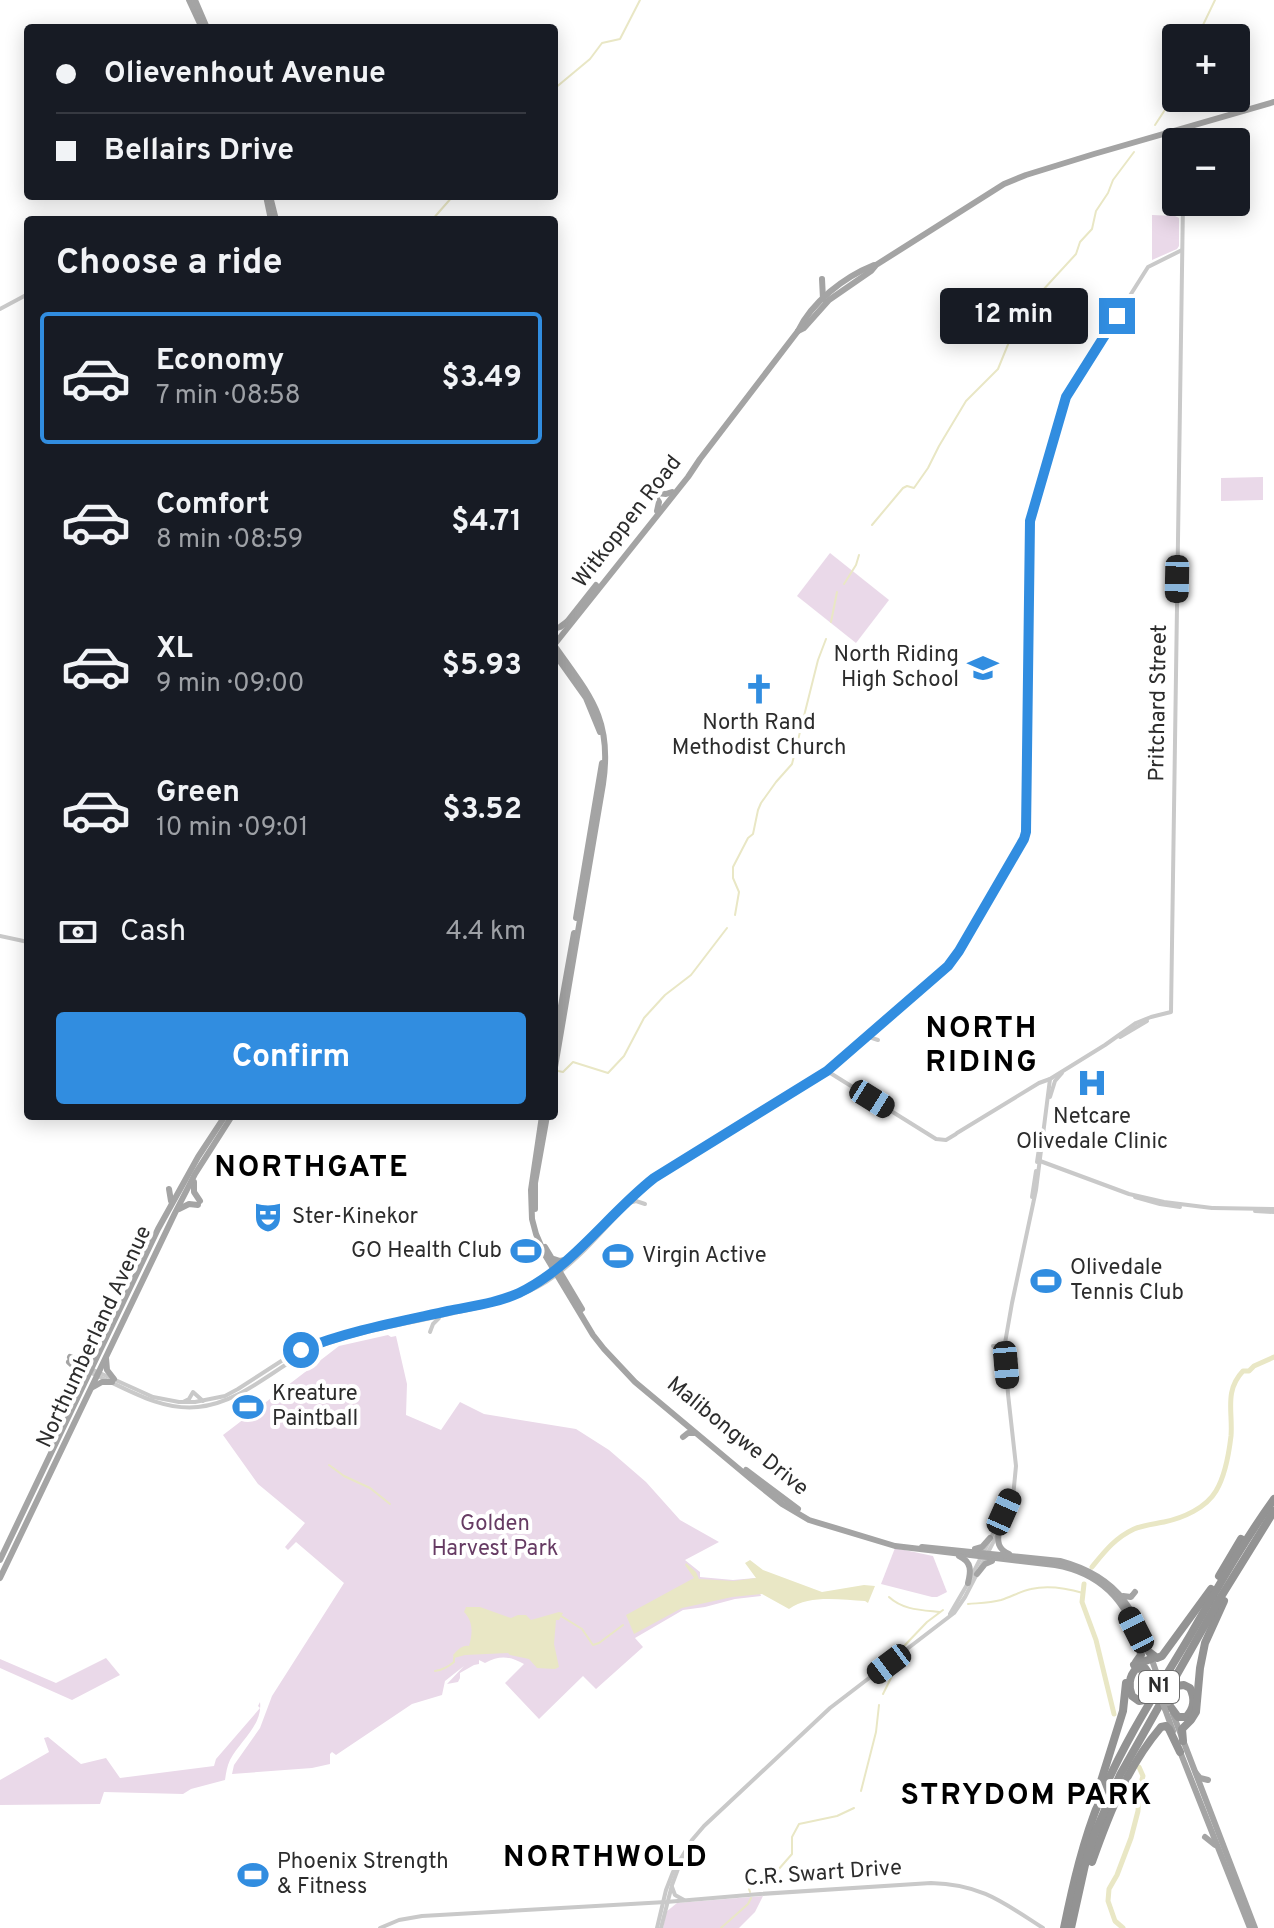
<!DOCTYPE html>
<meta charset="utf-8">
<style>
:root{--surface:#171b24;--page:#242831;--text:#f1f3f6;--muted:#9ea1a6;--line:#363941;--accent:#318de0}
body{margin:0;font-family:Overpass,sans-serif;background:var(--page);color:var(--text);height:100vh;display:flex;flex-direction:column;font-size:30px;white-space:nowrap}
*{box-sizing:border-box;margin:0}
p{font-size:26px;color:var(--muted)}
.icon{flex:none;width:44px;height:44px;fill:none;stroke:currentColor;stroke-width:2;stroke-linecap:round;stroke-linejoin:round}
.map{position:relative;flex:1;overflow:hidden}
.panel{position:absolute;left:24px;top:216px;width:534px;height:904px;display:flex;flex-direction:column;background:var(--surface);border-radius:8px;box-shadow:0 4px 20px #0003}
.panel>*{flex:none}
.top-card{position:absolute;left:24px;top:24px;width:534px;height:176px;border-radius:8px;box-shadow:0 4px 20px #0003;display:grid;align-content:center;height:176px;padding:0 32px;background:var(--surface)}
.fabs{position:absolute;left:1162px;top:24px;display:grid;gap:16px}
.fabs a{display:grid;place-items:center;width:88px;height:88px;border-radius:8px;background:var(--surface);box-shadow:0 4px 20px #0003;font-size:40px}
.end{position:absolute;width:36px;height:36px;margin:-18px;border:10px solid #318de0;background:#fff;box-shadow:0 0 0 4px #fff}
.from{border-radius:50%}
.bubble{position:absolute;height:56px;border-radius:8px;background:var(--surface);box-shadow:0 4px 20px #0003;font-size:26px;font-weight:700;line-height:56px;text-align:center}
.car{position:absolute;width:24px;height:48px;margin:-24px -12px;border-radius:10px;box-shadow:0 0 6px 2px #0007;background:linear-gradient(#222 24%,#8ab4d8 0 40%,#222 0 76%,#8ab4d8 0 86%,#222 0)}
.top-card b{display:flex;align-items:center;gap:28px;height:76px;font-size:30px}
.top-card b+b{border-top:2px solid var(--line)}
.top-card i{width:20px;height:20px;background:var(--text)}
ul{padding:0;list-style:none}
li{display:flex;align-items:center;gap:24px;height:132px;margin:0 16px 12px;padding:0 16px;border:4px solid transparent;border-radius:8px}
li div{flex:1}
li b{display:block;font-size:30px}
li em{font-style:normal;font-weight:700}
li.active{border-color:var(--accent)}
li>.icon{width:72px;height:72px;stroke-width:1.5}
h2{padding:0 32px;font-size:36px;line-height:96px}
.pay{display:flex;align-items:center;gap:20px;height:88px;padding:0 32px;font-size:30px}
.pay p{margin-inline-start:auto}
.button{display:flex;gap:16px;margin-top:auto;padding:16px 32px}
.button a{flex:1;height:92px;border-radius:8px;background:var(--accent);color:#fff;font-size:32px;font-weight:700;line-height:92px;text-align:center}
.map>svg:first-child{display:block}
</style>
<div class="map">
<svg width="1274" height="1928" viewBox="0 0 1274 1928">
<rect width="100%" height="100%" fill="#fff"/>
<!-- green -->
<g fill="#ead9e9">
<path d="M1152,215L1175,216L1179,218V246L1177,249L1152,260Z"/>
<path d="M1263,477V500L1221,501V478Z"/>
<path d="M830,553L889,600L856,643L797,596Z"/>
<path d="M388,1335L391,1337L396,1336L407,1384L406,1415L441,1430L460,1402L484,1414L576,1429L609,1450L646,1482L680,1520L719,1542L685,1560L700,1572V1577L733,1580L755,1578L761,1596L735,1599L705,1607L683,1610L635,1638L643,1647L596,1689L583,1676L539,1719L505,1683L524,1664C509,1656 500,1655 485,1663L479,1660V1664L474,1665L460,1673V1678L458,1682L447,1684L464,1666L445,1681L442,1695L412,1704L336,1755L332,1752L330,1754V1764L312,1768L232,1774L234,1765L260,1728L272,1696L344,1583L296,1542L288,1550L285,1547L305,1523L258,1484L223,1435L339,1346Z"/>
<path d="M895,1548L933,1556L947,1592L937,1597H932L881,1584Z"/>
<path d="M106,1658L120,1675L72,1700L0,1668V1659L56,1683Z"/>
<path d="M260,1702C263,1725 240,1741 230,1760C227,1766 226,1773 225,1780L191,1789L183,1794L104,1792L100,1804L0,1805V1780L49,1752L44,1738L48,1737L81,1764L106,1758L120,1778L214,1766L216,1759L260,1708L258,1706Z"/>
<path d="M763,1896L755,1912L739,1928H663L666,1912L677,1903Z"/>
</g>
<!-- water -->
<g fill="#e9e7c5">
<path d="M750,1560L763,1570L822,1592L864,1585L875,1586L868,1603L865,1601C841,1600 810,1594 789,1609L762,1594L732,1597L682,1608L634,1634L626,1615L694,1578L685,1565L686,1563L696,1572L699,1579L734,1581L756,1578L745,1563Z"/>
<path d="M466,1607H480L511,1618L518,1615H526L531,1620L559,1612L563,1613L559,1620H556L554,1644L559,1667L555,1669L537,1668L529,1659L510,1655L508,1653L465,1655L454,1658L453,1655C458,1650 462,1645 469,1646C473,1633 473,1621 464,1612Z"/>
</g>
<g fill="none" stroke-linecap="round" stroke-linejoin="round">
<!-- stream -->
<g stroke="#e9e7c5" stroke-width="2">
<path d="M1207,38L1203,25L1215,0"/>
<path d="M554,89L590,59L602,43L620,39L640,0"/>
<path d="M1155,125L1176,93"/>
<path d="M432,220L453,196"/>
<path d="M872,525L903,488L907,486L914,488L928,468L939,446L966,401L998,369L1020,315L1076,254L1080,242L1092,229L1096,211L1108,193L1113,180L1134,152"/>
<path d="M844,584L856,565L859,555"/>
<path d="M831,622L837,592"/>
<path d="M735,915L739,892L733,878V867L748,838L753,834L758,810L761,803L776,782L792,764L818,660L826,639"/>
<path d="M558,1071L563,1072L573,1062L608,1073L624,1056L644,1018L665,995L691,975L727,928"/>
<path d="M329,1465L344,1476L370,1488L390,1504"/>
<path d="M889,1597C903,1610 921,1610 940,1612"/>
<path d="M968,1604C979,1603 990,1603 1001,1600C1011,1597 1021,1591 1031,1589C1048,1585 1066,1588 1083,1593"/>
<path d="M561,1616L582,1629L593,1645L599,1643L623,1625"/>
<path d="M905,1645L927,1622L943,1610"/>
<path d="M435,1671C443,1670 448,1667 454,1662V1658"/>
<path d="M883,1694L896,1668"/>
<path d="M861,1791L876,1732L879,1705"/>
<path d="M750,1892L749,1889L762,1878L778,1870L792,1854V1837L799,1824L837,1816L854,1808"/>
<path d="M721,1928L748,1904L751,1898"/>
</g>
<!-- river -->
<g stroke="#e9e7c5" stroke-width="5">
<path d="M1092,1567C1105,1551 1115,1538 1134,1529C1143,1525 1154,1524 1164,1522C1183,1518 1206,1508 1216,1491C1225,1476 1229,1453 1231,1436C1233,1412 1224,1391 1243,1371H1249L1254,1366L1274,1357"/>
<path d="M1084,1584L1082,1602L1096,1640L1114,1714"/>
<path d="M1123,1928L1115,1921L1108,1901L1109,1889L1117,1875L1131,1838L1138,1811L1139,1790L1143,1776L1139,1767"/>
</g>
<!-- minor -->
<g stroke="#c9c9c9" stroke-width="4">
<path d="M1184,142V128"/>
<path d="M0,309L28,294"/>
<path d="M0,936L28,942"/>
<path d="M869,1037L878,1040"/>
<path d="M1120,1037L1147,1021"/>
<path d="M844,1057L951,963L1024,839L1026,832L1031,518L1066,397L1148,267L1182,250"/>
<path d="M827,1071L936,1139L946,1140L956,1134"/>
<path d="M1050,1097L1055,1081L1062,1073"/>
<path d="M957,1133L1039,1083L1050,1079L1105,1045L1136,1023L1151,1017L1171,1012L1183,202"/>
<path d="M1040,1161L1129,1194L1164,1202L1212,1208"/>
<path d="M1037,1162L1041,1135"/>
<path d="M1032,1197L1036,1171"/>
<path d="M1135,1197L1160,1204L1180,1207"/>
<path d="M629,1203L636,1201L645,1204"/>
<path d="M1213,1208L1274,1209"/>
<path d="M1255,1211L1274,1212"/>
<path d="M430,1332L433,1324L439,1318"/>
<path d="M1006,1345L1010,1353L1016,1359"/>
<path d="M993,1346H999L1004,1343"/>
<path d="M998,1351L1004,1365"/>
<path d="M91,1369L153,1397L179,1402H195L225,1396L238,1389L286,1358L338,1336L496,1301C566,1280 599,1221 654,1178L827,1071L845,1057"/>
<path d="M89,1372C124,1387 159,1411 198,1407C246,1402 280,1361 323,1345C365,1330 411,1323 454,1313C487,1306 517,1300 546,1282C578,1262 603,1229 630,1202"/>
<path d="M183,1402L189,1399L193,1392L203,1401"/>
<path d="M950,1614L968,1583L1011,1498"/>
<path d="M672,1887L675,1895L684,1900"/>
<path d="M380,1928L399,1920L422,1916L666,1902L760,1894L931,1883C981,1884 1004,1903 1043,1928"/>
<path d="M657,1928L666,1890L673,1872L692,1840L704,1826L830,1708L954,1613L965,1597L999,1531L1013,1497L1016,1466L1008,1394L1005,1343L1012,1303L1036,1190L1050,1079"/>
<path d="M661,1928L672,1885L682,1858"/>
</g>
<!-- major -->
<g stroke="#a4a4a4" stroke-width="6">
<path d="M189,0L202,28"/>
<path d="M195,0L207,28"/>
<path d="M266,196L271,220"/>
<path d="M270,196L276,220"/>
<path d="M822,279L823,299"/>
<path d="M798,331L804,328L829,300L871,271L876,265L1004,184L1026,175L1094,154L1274,102"/>
<path d="M657,493L666,494L672,492"/>
<path d="M654,494L659,502L657,511"/>
<path d="M566,623L596,585"/>
<path d="M554,629L560,627L568,621"/>
<path d="M554,645L688,477L700,459L798,331C812,302 844,277 874,265"/>
<path d="M554,645C589,695 613,718 603,784L554,1073"/>
<path d="M554,653L586,698L600,732"/>
<path d="M576,918L602,763"/>
<path d="M554,1045L574,933"/>
<path d="M542,1116L531,1190L532,1219L536,1234L545,1255L593,1335L604,1349L635,1382L751,1479L782,1504L809,1520L895,1546L1055,1565C1101,1573 1125,1600 1140,1643"/>
<path d="M194,1182V1192L200,1201"/>
<path d="M169,1189L171,1201"/>
<path d="M179,1209L189,1204L198,1205"/>
<path d="M535,1209V1183L547,1116"/>
<path d="M545,1247L582,1309"/>
<path d="M554,1259L560,1261L569,1259"/>
<path d="M70,1357C80,1362 87,1363 95,1355"/>
<path d="M106,1358L107,1370L114,1379"/>
<path d="M69,1362L81,1373L82,1383"/>
<path d="M93,1387L102,1382H112"/>
<path d="M683,1437L688,1433H694"/>
<path d="M746,1470L798,1509"/>
<path d="M999,1531C997,1542 998,1549 1009,1554"/>
<path d="M922,1547L1060,1561C1127,1579 1137,1618 1158,1677"/>
<path d="M975,1549L982,1547L990,1538"/>
<path d="M959,1556C972,1562 971,1571 968,1583"/>
<path d="M0,1560L158,1229L198,1157L225,1116"/>
<path d="M977,1574L985,1564L992,1561"/>
<path d="M0,1578L175,1213L195,1174L232,1116"/>
<path d="M1123,1596L1131,1597L1135,1592"/>
<path d="M1165,1709L1173,1731"/>
<path d="M1173,1714L1255,1928"/>
<path d="M1179,1749L1250,1928"/>
<path d="M1196,1773L1200,1778L1208,1780"/>
<path d="M1205,1837L1215,1845"/>
</g>
<!-- highway -->
<g stroke="#939393" stroke-width="8">
<path d="M1219,1576L1241,1539"/>
<path d="M1149,1652L1157,1658L1162,1656L1211,1589"/>
<path d="M1136,1662L1141,1655L1139,1640"/>
<path d="M1134,1665L1151,1659"/>
<path d="M1150,1695L1145,1700L1139,1701L1132,1696C1128,1687 1129,1676 1136,1669L1145,1668L1155,1683"/>
<path d="M1170,1706L1178,1717H1186C1194,1709 1195,1698 1190,1688L1184,1685L1176,1686L1170,1695"/>
<path d="M1183,1741L1182,1729L1191,1720L1196,1712L1200,1668L1205,1643L1224,1601"/>
<path d="M1096,1797L1123,1711L1126,1683"/>
<path d="M1092,1862C1109,1814 1127,1767 1161,1727L1166,1726L1169,1729L1180,1752"/>
<path d="M1064,1928C1073,1884 1083,1841 1100,1799C1124,1741 1159,1688 1191,1634C1217,1589 1243,1542 1274,1499"/>
<path d="M1071,1928L1085,1865L1094,1835L1120,1775L1219,1600L1274,1511"/>
</g>
<!-- major-bridge -->
<g stroke="#a4a4a4" stroke-width="6">
<path d="M1158,1677L1168,1703"/>
<path d="M1155,1683L1165,1709"/>
</g>
</g>
<g fill="none" stroke-linecap="round" stroke-linejoin="round">
<!-- route -->
<path stroke="#318de0" stroke-width="10" d="M301,1350C348,1331 398,1322 448,1311C472,1306 497,1303 519,1293C573,1267 607,1215 654,1178L827,1071L948,966L959,951L1024,839L1026,832L1030,521L1066,397L1117,316"/>
</g>
<!-- icons -->
<defs>
<g id="school-bare" transform="scale(2.4)"><path d="M0-5L7-2L0 1L-7-2ZM-4 1L0 2.5L4 1V4Q0 6-4 4Z" fill="#318de0" stroke="#fff" stroke-width="2.5" paint-order="stroke"/></g>
<g id="church-bare" transform="scale(2.4)"><path d="M-1.2-6h2.4v3.5h3.3v2.4h-3.3V6h-2.4V-.1h-3.3v-2.4h3.3Z" fill="#318de0" stroke="#fff" stroke-width="2.5" paint-order="stroke"/></g>
<g id="hospital-bare" transform="scale(2.4)"><path d="M-5-5h3v3.5h4V-5h3V5h-3V1.5h-4V5h-3Z" fill="#318de0" stroke="#fff" stroke-width="2.5" paint-order="stroke"/></g>
<g id="theatre-bare" transform="scale(2.4)"><path d="M-5-5.5Q0-4 5-5.5V0Q5 5 0 6Q-5 5-5 0ZM-3.3-2.5H-1v1.5H-3.3ZM1-2.5H3.3v1.5H1ZM-2.8 1Q0 5.5 2.8 1Z" fill="#318de0" stroke="#fff" stroke-width="2.5" paint-order="stroke"/></g>
<g id="stadium-bare" transform="scale(2.4)"><path d="M0-5a6.5 5 0 1 0 0 10a6.5 5 0 1 0 0-10ZM-3.5-1.8h7v3.6h-7Z" fill="#318de0" stroke="#fff" stroke-width="2.5" paint-order="stroke"/></g>
</defs>
<g fill-rule="evenodd">
<use href="#school-bare" x="983" y="668"/>
<use href="#church-bare" x="759" y="689"/>
<use href="#hospital-bare" x="1092" y="1083"/>
<use href="#theatre-bare" x="268" y="1217"/>
<use href="#stadium-bare" x="526" y="1251"/>
<use href="#stadium-bare" x="618" y="1256"/>
<use href="#stadium-bare" x="1046" y="1281"/>
<use href="#stadium-bare" x="248" y="1407"/>
<use href="#stadium-bare" x="253" y="1875"/>
</g>
<g text-anchor="middle" dominant-baseline="central" stroke-width="8" stroke-linejoin="round" paint-order="stroke">
<!-- shield labels -->
<rect fill="#fff" stroke="#6b6b6b" stroke-width="2" x="1139" y="1671" width="40" height="32" rx="6"/>
<g font-size="20" font-weight="bold" fill="#2c2c2c">
<text x="1159" y="1687">N1</text>
</g>
<!-- street labels -->
<g font-size="22" fill="#2c2c2c" stroke="#fff">
<text transform="translate(628 522) rotate(-52)">Witkoppen Road</text>
<text transform="translate(1159 703) rotate(-89)">Pritchard Street</text>
<text transform="translate(95 1337) rotate(-65)">Northumberland Avenue</text>
<text transform="translate(737 1437) rotate(39)">Malibongwe Drive</text>
<text transform="translate(823 1874) rotate(-4)">C.R. Swart Drive</text>
</g>
<!-- poi labels -->
<g font-size="22" fill="#2c2c2c" stroke="#fff" text-anchor="start">
<text x="959" y="655" text-anchor="end">North Riding<tspan x="959" dy="25">High School</tspan></text>
<text x="759" y="723" text-anchor="middle">North Rand<tspan x="759" dy="25">Methodist Church</tspan></text>
<text x="1092" y="1117" text-anchor="middle">Netcare<tspan x="1092" dy="25">Olivedale Clinic</tspan></text>
<text x="292" y="1217">Ster-Kinekor</text>
<text x="502" y="1251" text-anchor="end">GO Health Club</text>
<text x="642" y="1256">Virgin Active</text>
<text x="1070" y="1268">Olivedale<tspan x="1070" dy="25">Tennis Club</tspan></text>
<text x="272" y="1394">Kreature<tspan x="272" dy="25">Paintball</tspan></text>
<text x="277" y="1862">Phoenix Strength<tspan x="277" dy="25">&amp; Fitness</tspan></text>
</g>
<!-- park labels -->
<g font-size="22" fill="#663b63" stroke="#fff">
<text x="495" y="1524">Golden<tspan x="495" dy="25">Harvest Park</tspan></text>
</g>
<!-- district labels -->
<g font-size="30" font-weight="bold" letter-spacing="2" fill="#000" stroke="#fff">
<text x="982" y="1029">NORTH<tspan x="982" dy="34">RIDING</tspan></text>
<text x="312" y="1168">NORTHGATE</text>
<text x="1027" y="1796">STRYDOM PARK</text>
<text x="606" y="1858">NORTHWOLD</text>
</g>
</g>
</svg>
<div class="fabs">
<a>+</a>
<a>−</a>
</div>
<i class="end from" style="left:301px;top:1350px"></i>
<i class="end" style="left:1117px;top:316px"></i>
<div class="bubble" style="left:940px;top:288px;width:148px">12 min</div>
<i class="car" style="left:1177px;top:579px;rotate:181deg"></i>
<i class="car" style="left:872px;top:1099px;rotate:122deg"></i>
<i class="car" style="left:1006px;top:1365px;rotate:175deg"></i>
<i class="car" style="left:1004px;top:1512px;rotate:24deg"></i>
<i class="car" style="left:1136px;top:1630px;rotate:333deg"></i>
<i class="car" style="left:889px;top:1664px;rotate:233deg"></i>
<div class="top-card">
<b><i class="from"></i>Olievenhout Avenue</b>
<b><i></i>Bellairs Drive</b>
</div>
<section class="panel">
<h2>Choose a ride</h2>
<ul>
<li class="active"><svg class="icon" aria-label="car" viewBox="0 0 24 24"><path d="M5 17H2v-5l4-1 3-4h7l3 4 3 1v5h-3M9 17h6M6 11h13"/><circle cx="7" cy="17" r="2"/><circle cx="17" cy="17" r="2"/></svg><div><b>Economy</b><p>7 min · 08:58</p></div><em>$3.49</em></li>
<li><svg class="icon" aria-label="car" viewBox="0 0 24 24"><path d="M5 17H2v-5l4-1 3-4h7l3 4 3 1v5h-3M9 17h6M6 11h13"/><circle cx="7" cy="17" r="2"/><circle cx="17" cy="17" r="2"/></svg><div><b>Comfort</b><p>8 min · 08:59</p></div><em>$4.71</em></li>
<li><svg class="icon" aria-label="car" viewBox="0 0 24 24"><path d="M5 17H2v-5l4-1 3-4h7l3 4 3 1v5h-3M9 17h6M6 11h13"/><circle cx="7" cy="17" r="2"/><circle cx="17" cy="17" r="2"/></svg><div><b>XL</b><p>9 min · 09:00</p></div><em>$5.93</em></li>
<li><svg class="icon" aria-label="car" viewBox="0 0 24 24"><path d="M5 17H2v-5l4-1 3-4h7l3 4 3 1v5h-3M9 17h6M6 11h13"/><circle cx="7" cy="17" r="2"/><circle cx="17" cy="17" r="2"/></svg><div><b>Green</b><p>10 min · 09:01</p></div><em>$3.52</em></li>
</ul>
<div class="pay"><svg class="icon" aria-label="cash" viewBox="0 0 24 24"><path d="M3 7h18v10H3z"/><circle cx="12" cy="12" r="2"/></svg>Cash<p>4.4 km</p></div>
<div class="button"><a>Confirm</a></div>
</section>
</div>
